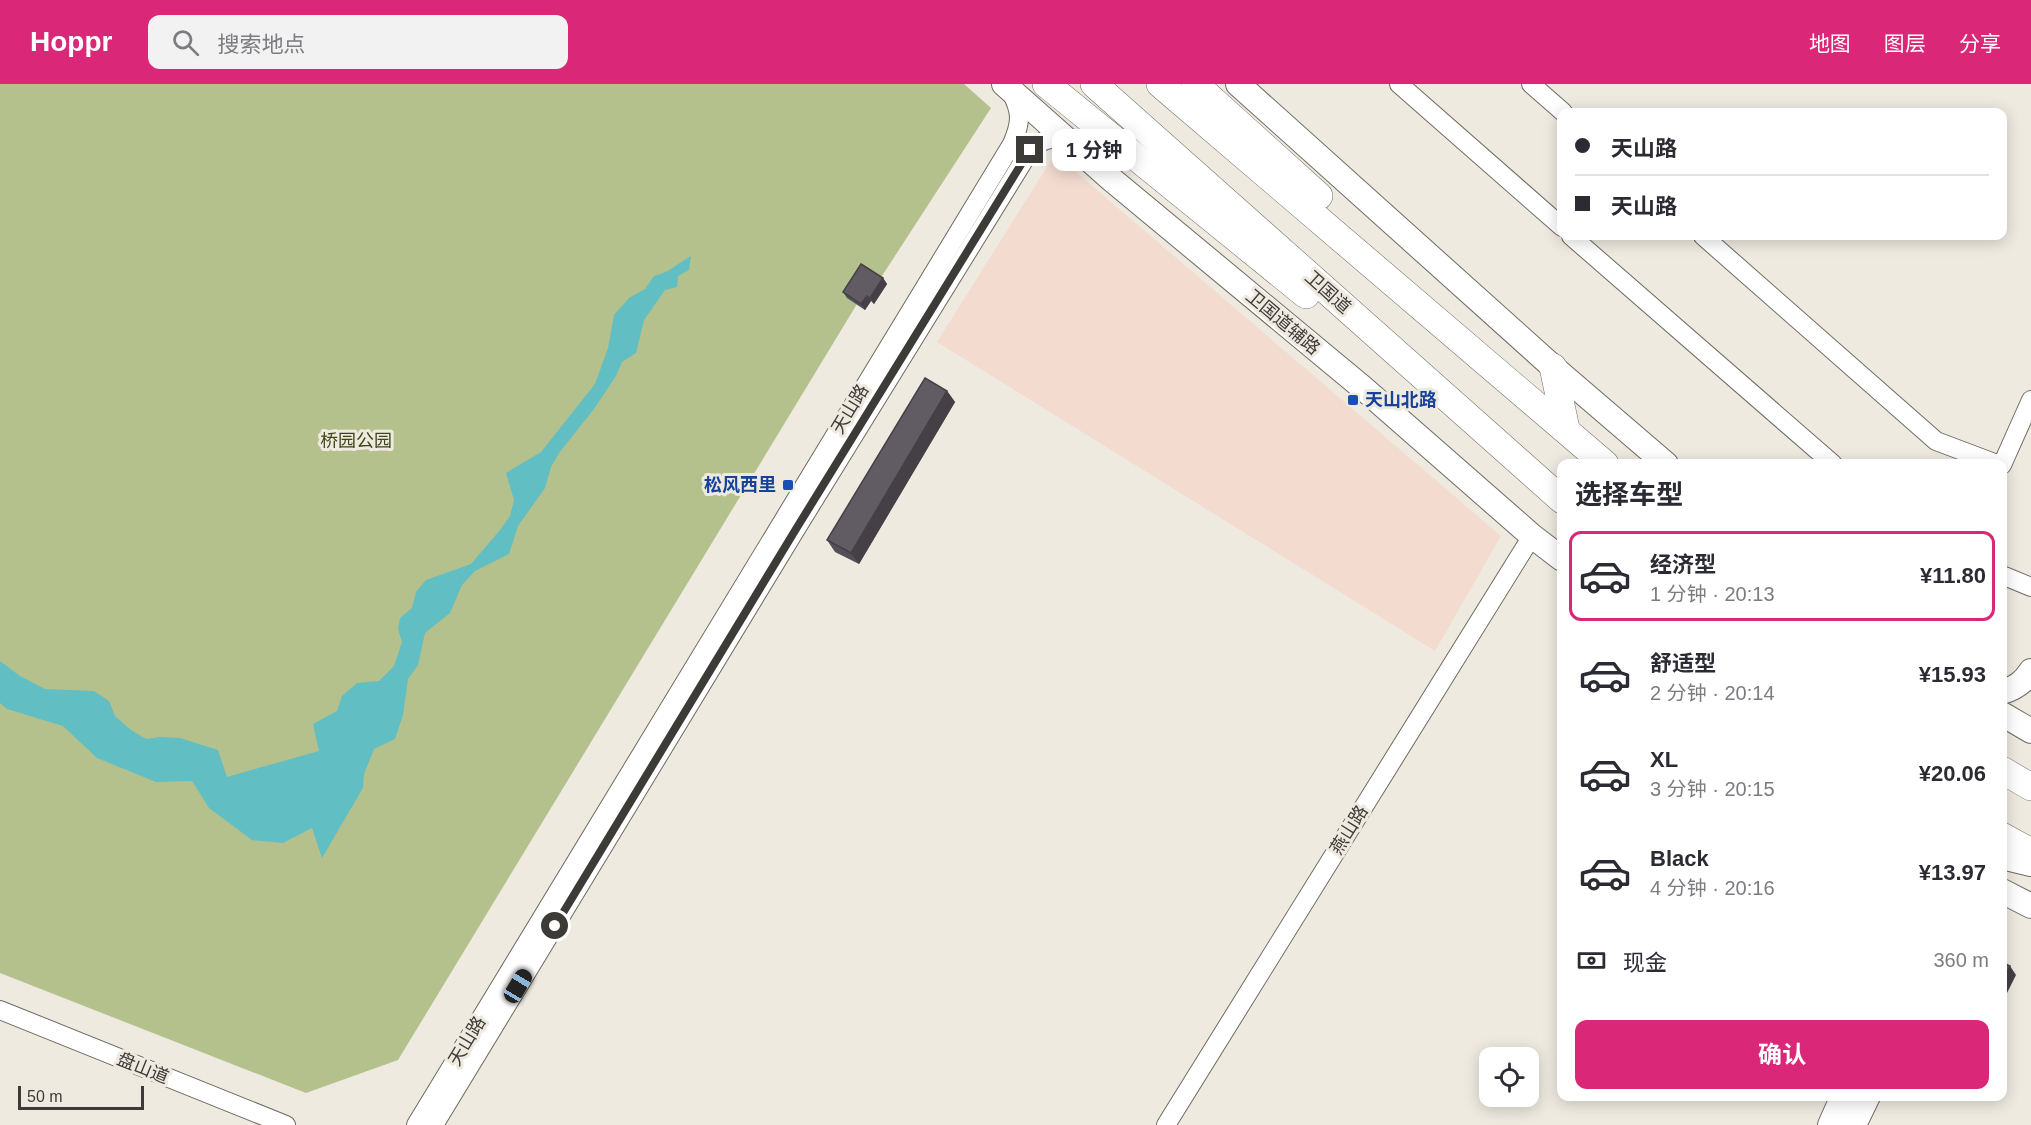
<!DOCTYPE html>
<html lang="zh">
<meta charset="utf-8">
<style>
:root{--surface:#fff;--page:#f2f2f3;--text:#2b2b33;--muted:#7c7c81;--line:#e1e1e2;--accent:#db2777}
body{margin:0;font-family:Arial,"Noto Sans SC",sans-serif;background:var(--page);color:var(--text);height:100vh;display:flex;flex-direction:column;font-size:22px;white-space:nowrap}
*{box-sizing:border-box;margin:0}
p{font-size:20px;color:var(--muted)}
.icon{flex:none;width:33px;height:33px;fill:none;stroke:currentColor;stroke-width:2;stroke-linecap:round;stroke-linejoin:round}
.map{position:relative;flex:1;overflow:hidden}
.panel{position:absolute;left:1557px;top:375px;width:450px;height:642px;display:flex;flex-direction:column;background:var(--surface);border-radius:12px;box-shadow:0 3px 15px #0003}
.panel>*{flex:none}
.hud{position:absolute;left:1557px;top:24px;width:450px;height:132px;border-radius:12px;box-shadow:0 3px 15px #0003;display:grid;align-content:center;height:132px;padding:0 18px;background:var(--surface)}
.controls{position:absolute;left:1479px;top:963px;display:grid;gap:12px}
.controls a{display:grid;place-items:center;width:60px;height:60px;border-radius:12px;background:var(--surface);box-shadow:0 3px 15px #0003;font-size:30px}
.scale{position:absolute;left:18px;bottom:15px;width:126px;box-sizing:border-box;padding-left:6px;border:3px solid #3d3b37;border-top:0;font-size:16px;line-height:21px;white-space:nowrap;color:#3d3b37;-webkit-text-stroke:4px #efeae0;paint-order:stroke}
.end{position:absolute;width:27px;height:27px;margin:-14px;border:8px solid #3d3b37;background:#fff;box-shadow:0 0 0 3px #fff}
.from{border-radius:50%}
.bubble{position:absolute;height:42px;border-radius:12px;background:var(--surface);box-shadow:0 3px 15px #0003;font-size:20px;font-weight:700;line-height:42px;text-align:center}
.car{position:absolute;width:18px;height:36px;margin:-18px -9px;border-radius:8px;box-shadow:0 0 4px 2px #0007;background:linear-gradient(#222 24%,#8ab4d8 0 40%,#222 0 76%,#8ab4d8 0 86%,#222 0)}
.hud b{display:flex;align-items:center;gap:21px;height:57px;font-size:22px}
.hud b+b{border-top:2px solid var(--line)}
.hud i{width:15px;height:15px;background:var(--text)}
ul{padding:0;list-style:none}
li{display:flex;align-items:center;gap:18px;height:90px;margin:0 12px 9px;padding:0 6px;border:3px solid transparent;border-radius:12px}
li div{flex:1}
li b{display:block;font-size:22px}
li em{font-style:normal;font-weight:700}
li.active{border-color:var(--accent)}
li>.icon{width:54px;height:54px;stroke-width:1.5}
h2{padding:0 18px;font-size:27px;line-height:72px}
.pay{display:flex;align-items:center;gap:15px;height:66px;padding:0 18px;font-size:22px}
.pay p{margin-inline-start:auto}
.cta{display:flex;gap:12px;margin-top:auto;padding:12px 18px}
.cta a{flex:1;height:69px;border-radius:12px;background:var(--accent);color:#fff;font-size:24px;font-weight:700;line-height:69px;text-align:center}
header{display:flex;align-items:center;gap:36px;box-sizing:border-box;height:84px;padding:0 30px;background:var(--accent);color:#fff}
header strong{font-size:28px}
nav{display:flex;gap:33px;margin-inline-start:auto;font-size:21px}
.search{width:420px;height:54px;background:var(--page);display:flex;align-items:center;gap:15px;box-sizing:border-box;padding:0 21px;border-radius:12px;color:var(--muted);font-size:22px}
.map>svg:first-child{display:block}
</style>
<header>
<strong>Hoppr</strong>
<div class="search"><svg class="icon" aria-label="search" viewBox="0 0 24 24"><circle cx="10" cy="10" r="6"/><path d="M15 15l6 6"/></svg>搜索地点</div>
<nav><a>地图</a><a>图层</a><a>分享</a></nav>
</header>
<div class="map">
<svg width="2031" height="1041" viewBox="0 0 2031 1041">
<rect width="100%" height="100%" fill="#efeae0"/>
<!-- commercial -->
<path fill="#f3dbd0" d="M1055,70L1501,452L1435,567L937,258Z"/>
<!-- green -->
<path fill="#b4c18d" d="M0,0H964L991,24L880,195L847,213L857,220L398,976L306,1009L0,889Z"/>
<!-- water -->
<path fill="#61bec3" d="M691,172L689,186L678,192L677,203L665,206L644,236L636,269L622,278L616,292L594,325L559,369L551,383L545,404L518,442L509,470L475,487L462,501L450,529L425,549L418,581L408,595L403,631L395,655L374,665L364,690L363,704L322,774L312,744L283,759L252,756L209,724L192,697L156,698L97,674L63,642L7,625L0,619V577L20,592L45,605L94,607L109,617L115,632L131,646L146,655L160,653L180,654L218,666L227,693L319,667L313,640L337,627L342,612L357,599L379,597L394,582L402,558L398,545L400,534L412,524L416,508L426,496L471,480L500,446L510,432L514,416L506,389L541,368L595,300L608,264L614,231L629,214L645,205L654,192C669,189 678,179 691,172Z"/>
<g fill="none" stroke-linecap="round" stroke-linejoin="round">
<!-- minor casing -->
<g stroke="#6f6b62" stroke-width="20">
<g id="minor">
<path d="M1399,0L1562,143"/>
<path d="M1531,0L1563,28"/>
<path d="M1571,152L1833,380"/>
<path d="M1703,152L1936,357L1997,380"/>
<path d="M2002,381L2031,316"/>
<path d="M2002,491L2031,503"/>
<path d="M0,926L286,1041"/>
<path d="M416,1041L1012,60C1021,39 1022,29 1011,8"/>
<path d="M434,1041L796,445L1026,73C1037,57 1050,50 1069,59"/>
<path d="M1166,1041L1532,452"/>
</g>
</g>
<!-- major casing -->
<g stroke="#6f6b62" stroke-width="26">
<g id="major">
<path d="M1004,0L1111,95L1363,304L1532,452L1562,475"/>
<path d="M1238,0L1553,283L1666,380"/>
<path d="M2002,608C2016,604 2024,598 2031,587"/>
<path d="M2002,630L2031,647"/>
<path d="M2002,773L2031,780"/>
<path d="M2002,807L2031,822"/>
<path d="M1830,1041L1843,1012"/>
<path d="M1854,1041L1868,1012"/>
</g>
</g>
<!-- highway casing -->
<g stroke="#6f6b62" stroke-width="28">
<g id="highway">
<path d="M1046,0L1306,211"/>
<path d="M1094,0L1562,416"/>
<path d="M1160,0L1605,380"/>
<path d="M1195,0L1319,112"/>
<path d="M1553,283L1566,345"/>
<path d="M2002,686L2031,703"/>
<path d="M2002,752L2031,768"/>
</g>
</g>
<!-- minor -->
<use href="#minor" stroke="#fff" stroke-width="18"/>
<!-- major -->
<use href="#major" stroke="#fff" stroke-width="24"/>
<!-- highway -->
<use href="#highway" stroke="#fff" stroke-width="27"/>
</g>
<!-- wall -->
<g fill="#534f56">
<path d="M883,194L887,200L874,220L871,217L865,226L847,214L843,208Z"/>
<path d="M947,307L955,318L859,480L835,468L827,456Z"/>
</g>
<!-- shaded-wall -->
<g fill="#444046">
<path d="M883,194L887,200L874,220L870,214Z"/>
<path d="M867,212L871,217L865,226L861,220Z"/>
<path d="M947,307L955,318L859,480L851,469Z"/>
<path d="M2010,882L2016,891L2002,919V898Z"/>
</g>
<!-- building -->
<g fill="#615c64" stroke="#444046" stroke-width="1.5">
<path d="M861,180L883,194L870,214L867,212L861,220L843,208Z"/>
<path d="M925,294L947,307L851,469L827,456Z"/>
<path d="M2002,878L2010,882L2002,898Z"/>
</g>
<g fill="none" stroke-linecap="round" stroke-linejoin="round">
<!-- route -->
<path stroke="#3d3b37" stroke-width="8" d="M555,842L796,445L1030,66"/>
</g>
<!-- markers -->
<g fill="#1a4fb4" stroke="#efeae0" stroke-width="2">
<rect x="1347" y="310" width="12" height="12" rx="3"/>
<rect x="782" y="395" width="12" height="12" rx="3"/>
</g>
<g text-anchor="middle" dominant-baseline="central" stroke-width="6" stroke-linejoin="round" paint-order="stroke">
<!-- street labels -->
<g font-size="18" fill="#3d3b37" stroke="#efeae0">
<text transform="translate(1328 208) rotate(42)">卫国道</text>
<text transform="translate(1283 238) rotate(40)">卫国道辅路</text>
<text transform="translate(850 325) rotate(-59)">天山路</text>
<text transform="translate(1349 746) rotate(-58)">燕山路</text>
<text transform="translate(467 957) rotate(-59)">天山路</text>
<text transform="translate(143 984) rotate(22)">盘山道</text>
</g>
<!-- transit labels -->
<g font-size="18" font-weight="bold" fill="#164399" stroke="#efeae0" text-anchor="start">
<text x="1365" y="316">天山北路</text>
<text x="776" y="401" text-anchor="end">松风西里</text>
</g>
<!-- park labels -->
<g font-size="18" fill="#3c4616" stroke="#efeae0">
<text x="356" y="357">桥园公园</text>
</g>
</g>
</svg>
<div class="controls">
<a><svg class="icon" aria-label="locate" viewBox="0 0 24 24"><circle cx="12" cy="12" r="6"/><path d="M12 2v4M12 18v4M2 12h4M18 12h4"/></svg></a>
</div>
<div class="scale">50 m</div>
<i class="end from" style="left:555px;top:842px"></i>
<i class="end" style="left:1030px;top:66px"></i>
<div class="bubble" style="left:1052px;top:45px;width:84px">1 分钟</div>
<i class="car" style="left:518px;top:902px;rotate:31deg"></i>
<div class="hud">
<b><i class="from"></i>天山路</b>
<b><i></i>天山路</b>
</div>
<section class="panel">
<h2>选择车型</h2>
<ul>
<li class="active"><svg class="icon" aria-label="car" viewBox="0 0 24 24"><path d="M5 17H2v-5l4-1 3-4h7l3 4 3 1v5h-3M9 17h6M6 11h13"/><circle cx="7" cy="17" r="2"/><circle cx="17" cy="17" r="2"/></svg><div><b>经济型</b><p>1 分钟 · 20:13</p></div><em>¥11.80</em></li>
<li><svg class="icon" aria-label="car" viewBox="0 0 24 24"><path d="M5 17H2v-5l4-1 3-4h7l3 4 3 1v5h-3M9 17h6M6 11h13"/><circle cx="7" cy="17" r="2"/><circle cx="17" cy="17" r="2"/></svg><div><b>舒适型</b><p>2 分钟 · 20:14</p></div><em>¥15.93</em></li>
<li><svg class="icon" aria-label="car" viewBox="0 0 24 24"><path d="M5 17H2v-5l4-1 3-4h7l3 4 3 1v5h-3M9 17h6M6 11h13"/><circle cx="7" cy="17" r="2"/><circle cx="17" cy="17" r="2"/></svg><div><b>XL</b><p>3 分钟 · 20:15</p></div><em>¥20.06</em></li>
<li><svg class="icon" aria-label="car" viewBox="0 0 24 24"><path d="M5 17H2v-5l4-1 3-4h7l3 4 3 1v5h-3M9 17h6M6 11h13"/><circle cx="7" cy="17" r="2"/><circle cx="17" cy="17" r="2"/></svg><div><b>Black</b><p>4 分钟 · 20:16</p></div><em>¥13.97</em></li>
</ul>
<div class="pay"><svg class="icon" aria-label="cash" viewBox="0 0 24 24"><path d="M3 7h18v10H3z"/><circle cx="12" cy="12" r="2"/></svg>现金<p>360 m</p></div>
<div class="cta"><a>确认</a></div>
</section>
</div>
